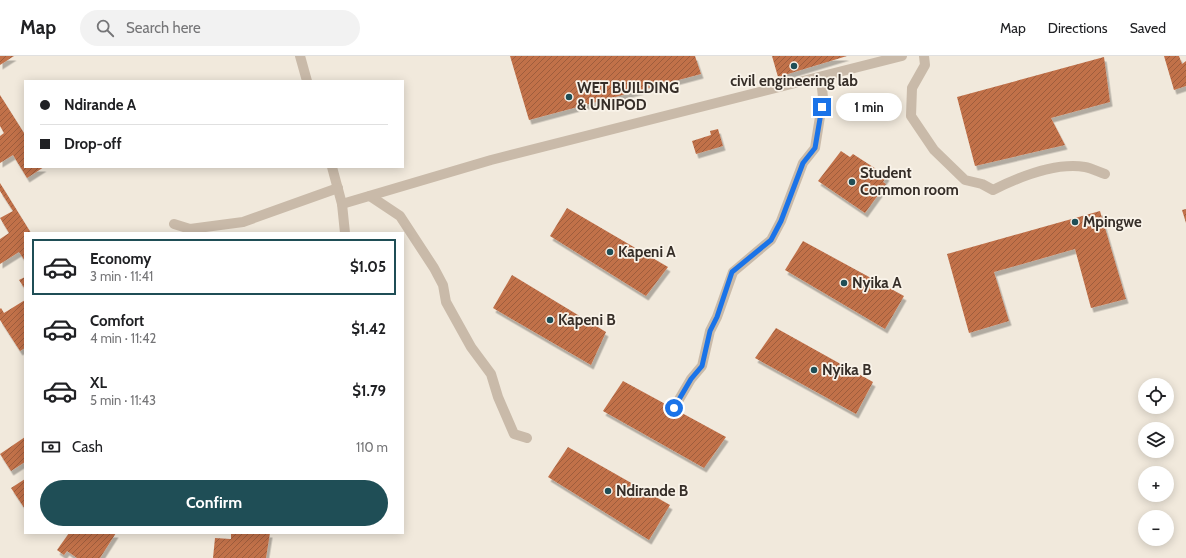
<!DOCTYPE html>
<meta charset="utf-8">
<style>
:root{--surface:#fff;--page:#f2f2f2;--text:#202124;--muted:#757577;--line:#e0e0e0;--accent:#1f4e56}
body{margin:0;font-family:Cabin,sans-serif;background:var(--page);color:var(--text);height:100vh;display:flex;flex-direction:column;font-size:15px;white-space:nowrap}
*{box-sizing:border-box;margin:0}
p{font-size:13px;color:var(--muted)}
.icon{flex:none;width:22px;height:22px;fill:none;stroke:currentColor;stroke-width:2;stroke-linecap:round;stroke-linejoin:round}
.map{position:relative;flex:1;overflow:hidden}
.sheet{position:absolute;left:24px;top:176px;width:380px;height:302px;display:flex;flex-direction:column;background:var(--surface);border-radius:0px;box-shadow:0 2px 10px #0003}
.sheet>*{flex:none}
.guide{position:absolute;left:24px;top:24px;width:380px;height:88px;border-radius:0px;box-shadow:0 2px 10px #0003;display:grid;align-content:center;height:88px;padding:0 16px;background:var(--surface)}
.fabs{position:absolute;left:1138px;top:322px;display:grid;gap:8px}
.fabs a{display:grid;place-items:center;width:36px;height:36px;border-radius:50%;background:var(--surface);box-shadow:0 2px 10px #0003;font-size:20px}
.end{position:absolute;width:18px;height:18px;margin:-9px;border:5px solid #1a73e8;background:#fff;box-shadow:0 0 0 2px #fff}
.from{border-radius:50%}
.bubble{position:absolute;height:28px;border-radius:14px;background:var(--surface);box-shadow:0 2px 10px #0003;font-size:13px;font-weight:800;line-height:28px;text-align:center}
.guide b{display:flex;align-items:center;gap:14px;height:38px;font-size:15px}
.guide b+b{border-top:1px solid var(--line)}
.guide i{width:10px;height:10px;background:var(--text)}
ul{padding:7px 0 0;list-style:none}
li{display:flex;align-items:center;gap:12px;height:56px;margin:0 8px 6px;padding:0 8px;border:2px solid transparent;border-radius:0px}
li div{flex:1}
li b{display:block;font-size:15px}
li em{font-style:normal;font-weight:800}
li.selected{border-color:var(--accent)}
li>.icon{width:36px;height:36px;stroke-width:1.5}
.pay{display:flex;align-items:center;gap:10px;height:44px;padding:0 16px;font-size:15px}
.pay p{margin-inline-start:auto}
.primary-button{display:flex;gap:8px;margin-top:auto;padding:8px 16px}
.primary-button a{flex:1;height:46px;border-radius:24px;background:var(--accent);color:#fff;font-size:16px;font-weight:800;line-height:46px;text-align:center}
header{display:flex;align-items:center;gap:24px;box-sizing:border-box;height:56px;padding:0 20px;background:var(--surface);border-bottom:1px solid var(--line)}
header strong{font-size:19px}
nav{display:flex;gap:22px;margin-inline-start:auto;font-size:14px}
.search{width:280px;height:36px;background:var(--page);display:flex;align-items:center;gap:10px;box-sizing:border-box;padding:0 14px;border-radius:22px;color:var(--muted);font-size:15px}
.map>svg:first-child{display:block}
</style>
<header>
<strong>Map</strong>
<div class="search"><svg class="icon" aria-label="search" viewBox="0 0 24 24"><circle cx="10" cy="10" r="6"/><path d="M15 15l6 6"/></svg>Search here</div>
<nav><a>Map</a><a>Directions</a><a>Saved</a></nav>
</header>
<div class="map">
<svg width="1186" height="502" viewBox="0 0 1186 502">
<defs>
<pattern id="building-hatch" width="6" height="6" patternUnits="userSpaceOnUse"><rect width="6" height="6" fill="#c1714a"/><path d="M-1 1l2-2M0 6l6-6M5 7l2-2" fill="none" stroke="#9e5d3e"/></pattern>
<filter id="shadow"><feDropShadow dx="2.5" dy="4.5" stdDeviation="0" flood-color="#0004"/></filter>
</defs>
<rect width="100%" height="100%" fill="#f1e9dc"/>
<!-- building -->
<g fill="url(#building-hatch)" filter="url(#shadow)">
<path d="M0,0H14L0,9Z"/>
<path d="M510,0H695L701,18L529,64Z"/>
<path d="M772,0H847L778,21Z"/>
<path d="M1164,0H1179L1182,8L1186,5V30L1174,34Z"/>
<path d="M1104,1L1110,46L1051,62L1065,89L975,110L957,41Z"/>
<path d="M0,39L24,77L25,76V111H44L27,122L13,99L0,107V80L4,77L0,70Z"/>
<path d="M718,73L723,90L696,98L692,85L711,79L710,75Z"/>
<path d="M841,95L850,101L853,98L887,120L883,126L886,128L865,157L818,125Z"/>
<path d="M0,127L31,177H25V205L19,196L0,208V183L9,177L0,162L13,155L0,135Z"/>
<path d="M567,152L668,211L646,240L550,180Z"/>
<path d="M1186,153V167L1182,154Z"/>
<path d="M1100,155L1126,243L1091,252L1075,193L994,216L1009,265L969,277L947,198Z"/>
<path d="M803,185L904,240L885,273L785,214Z"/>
<path d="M512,219L606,276L591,309L493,252Z"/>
<path d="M25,221V233L19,224Z"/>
<path d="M25,244V292L20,295L0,264V253L1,252L4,257Z"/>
<path d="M776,272L873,326L856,358L755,302Z"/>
<path d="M623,325L726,381L704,412L603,355Z"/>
<path d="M25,381V406L11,415L0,398Z"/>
<path d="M568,391L670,449L649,484L548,421Z"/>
<path d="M25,423V453L11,432Z"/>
<path d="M69,477H116L100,502H77L67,495L64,499L57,494Z"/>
<path d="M231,477H270L266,502H213L215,482L231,483Z"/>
</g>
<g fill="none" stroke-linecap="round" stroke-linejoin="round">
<!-- minor -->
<g stroke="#c9baa9" stroke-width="10">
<path d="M300,0L307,25"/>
<path d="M924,0L925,9L912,32L911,60L934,94L965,124L982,128L993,134C1019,121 1055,106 1085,111C1091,112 1099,116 1105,118"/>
<path d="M332,111L342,148L345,177"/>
<path d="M370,140L400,160L434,212L443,229L446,246L471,291L491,318L498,341L514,378L527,382"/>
<path d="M342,148L491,104L902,0"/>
<path d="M174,168L190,173L243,166L338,132"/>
<path d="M674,352L691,323L702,310L710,275L717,261L733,216L771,184L781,165L803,107L815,92L823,42L821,21"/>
</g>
</g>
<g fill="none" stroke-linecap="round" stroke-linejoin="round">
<!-- route -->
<path stroke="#1a73e8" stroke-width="5" d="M674,352L691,323L702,310L710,275L717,261L732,216L771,184L781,165L803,107L815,92L822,51"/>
</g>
<!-- markers -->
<g fill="#1f4e56" stroke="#f9f3e9" stroke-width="1.5">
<circle cx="794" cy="10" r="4"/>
<circle cx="569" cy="41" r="4"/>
<circle cx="852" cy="126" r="4"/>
<circle cx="1075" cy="166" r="4"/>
<circle cx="610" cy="196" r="4"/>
<circle cx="844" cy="227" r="4"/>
<circle cx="550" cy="264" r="4"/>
<circle cx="814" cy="314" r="4"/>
<circle cx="608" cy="435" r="4"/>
</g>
<g text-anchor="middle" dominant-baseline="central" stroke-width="3.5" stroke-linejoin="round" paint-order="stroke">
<!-- poi labels -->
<g font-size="15" font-weight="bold" fill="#362e28" stroke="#f9f3e9" text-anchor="start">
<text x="794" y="25" text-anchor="middle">civil engineering lab</text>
<text x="577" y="32">WET BUILDING<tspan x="577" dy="17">&amp; UNIPOD</tspan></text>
<text x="860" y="117">Student<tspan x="860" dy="17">Common room</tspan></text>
<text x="1083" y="166">Mpingwe</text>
<text x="618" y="196">Kapeni A</text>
<text x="852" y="227">Nyika A</text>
<text x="558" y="264">Kapeni B</text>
<text x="822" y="314">Nyika B</text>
<text x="616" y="435">Ndirande B</text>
</g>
</g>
</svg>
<div class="fabs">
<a><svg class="icon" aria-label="locate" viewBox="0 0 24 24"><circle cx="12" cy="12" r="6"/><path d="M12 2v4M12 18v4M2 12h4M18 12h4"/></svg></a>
<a><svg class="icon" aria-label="layers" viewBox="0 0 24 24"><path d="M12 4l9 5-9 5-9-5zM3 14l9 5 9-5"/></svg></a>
<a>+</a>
<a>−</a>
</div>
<i class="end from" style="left:674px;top:352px"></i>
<i class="end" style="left:822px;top:51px"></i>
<div class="bubble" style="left:836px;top:37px;width:66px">1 min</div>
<div class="guide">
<b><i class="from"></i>Ndirande A</b>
<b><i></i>Drop-off</b>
</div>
<section class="sheet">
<ul>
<li class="selected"><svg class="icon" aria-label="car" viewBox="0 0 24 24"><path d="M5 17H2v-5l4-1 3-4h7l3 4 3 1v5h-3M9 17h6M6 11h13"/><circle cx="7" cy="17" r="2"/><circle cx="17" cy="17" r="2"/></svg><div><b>Economy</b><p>3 min · 11:41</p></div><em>$1.05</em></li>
<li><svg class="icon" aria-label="car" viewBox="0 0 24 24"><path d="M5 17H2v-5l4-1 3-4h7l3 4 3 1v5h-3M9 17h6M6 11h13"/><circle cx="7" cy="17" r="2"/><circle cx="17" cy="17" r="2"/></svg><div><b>Comfort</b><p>4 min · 11:42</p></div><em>$1.42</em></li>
<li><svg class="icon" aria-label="car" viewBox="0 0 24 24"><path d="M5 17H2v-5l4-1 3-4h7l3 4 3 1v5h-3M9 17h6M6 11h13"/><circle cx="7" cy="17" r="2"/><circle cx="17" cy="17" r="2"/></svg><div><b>XL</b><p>5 min · 11:43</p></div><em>$1.79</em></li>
</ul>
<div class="pay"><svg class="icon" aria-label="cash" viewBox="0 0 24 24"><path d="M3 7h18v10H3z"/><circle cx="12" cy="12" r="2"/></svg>Cash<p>110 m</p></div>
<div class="primary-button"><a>Confirm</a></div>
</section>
</div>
